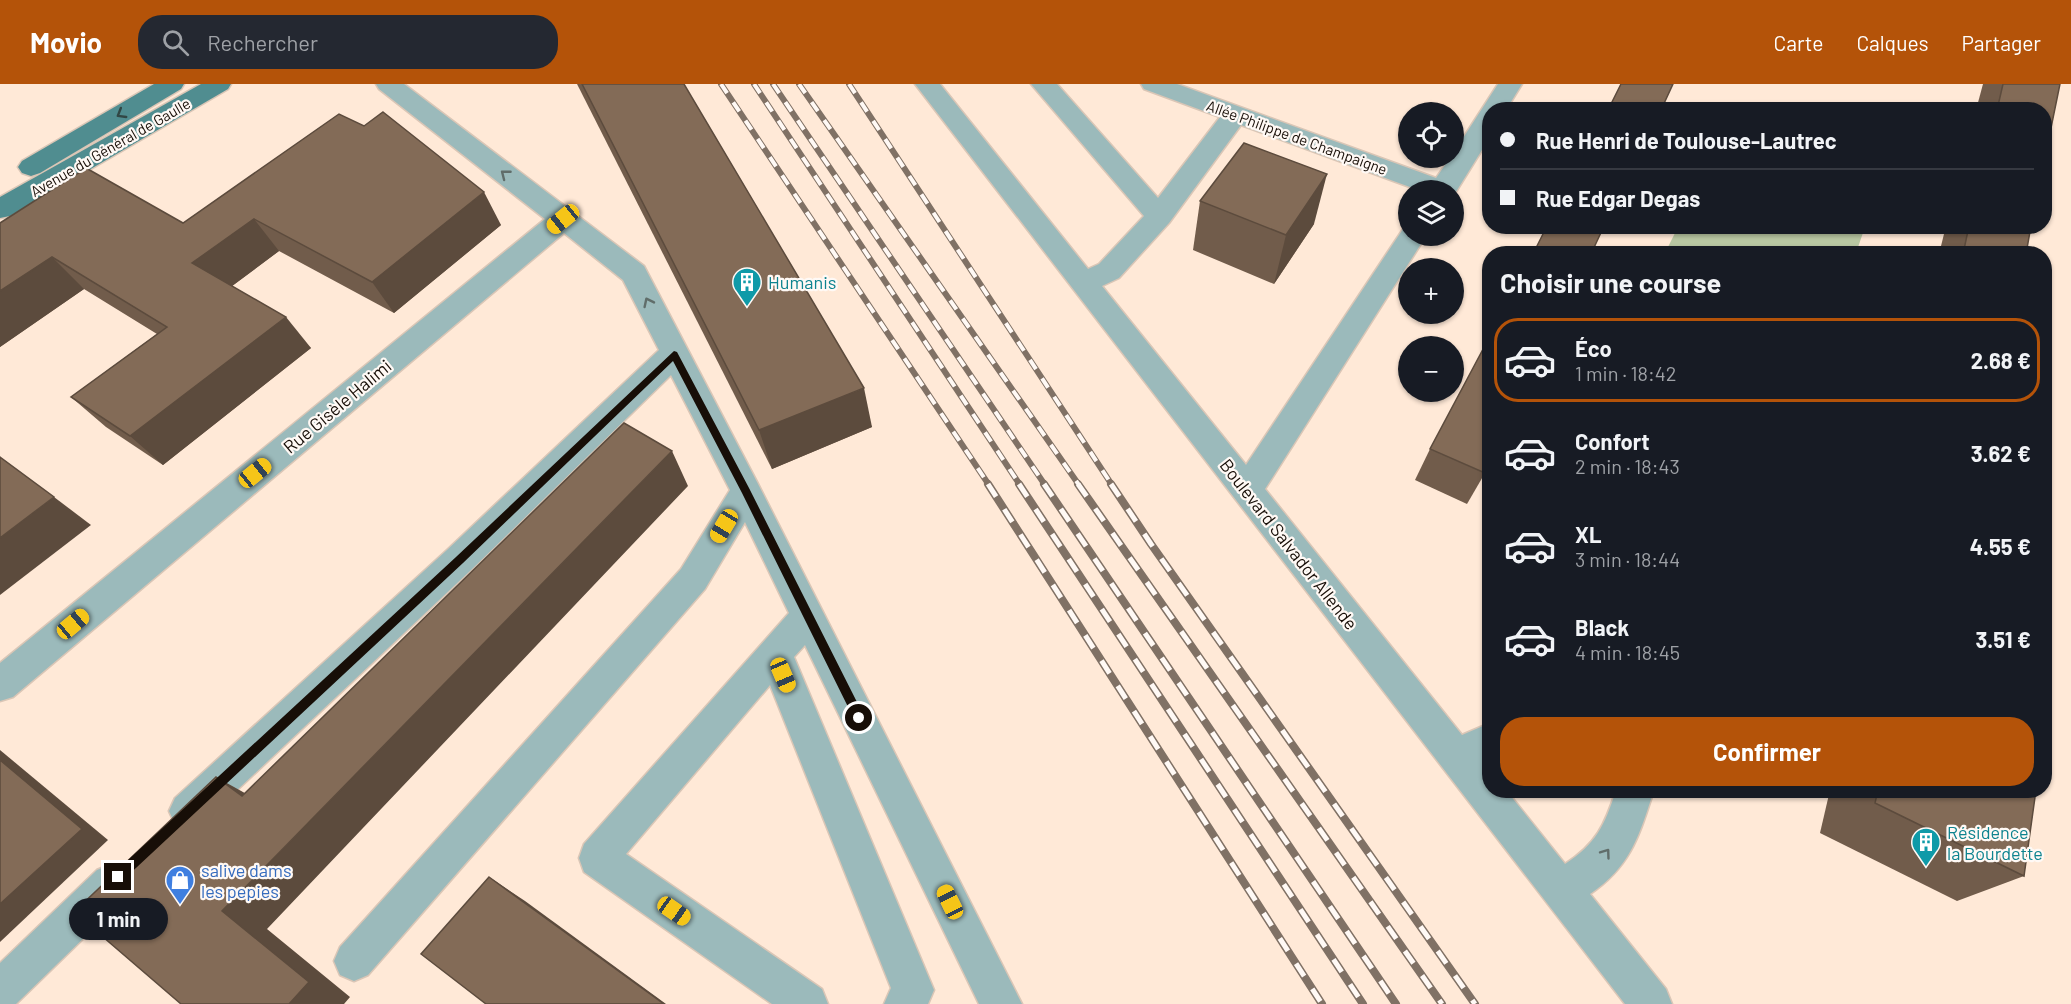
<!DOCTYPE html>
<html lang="fr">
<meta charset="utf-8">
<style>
:root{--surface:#171b24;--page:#242831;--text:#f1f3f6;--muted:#9ea1a6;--line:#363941;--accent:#b45309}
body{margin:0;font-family:Barlow,sans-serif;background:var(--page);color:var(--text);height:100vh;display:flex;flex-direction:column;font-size:22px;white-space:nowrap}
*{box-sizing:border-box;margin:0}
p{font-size:20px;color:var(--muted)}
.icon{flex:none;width:33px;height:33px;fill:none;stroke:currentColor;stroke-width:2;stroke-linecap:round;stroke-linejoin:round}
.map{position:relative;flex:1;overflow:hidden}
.details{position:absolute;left:1482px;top:162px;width:570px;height:552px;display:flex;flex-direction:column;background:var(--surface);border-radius:24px;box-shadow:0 2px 4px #0004}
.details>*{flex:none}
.banner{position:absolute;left:1482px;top:18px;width:570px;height:132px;border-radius:24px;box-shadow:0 2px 4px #0004;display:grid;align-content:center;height:132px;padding:0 18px;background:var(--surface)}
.fabs{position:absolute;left:1398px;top:18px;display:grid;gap:12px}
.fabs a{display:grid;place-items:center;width:66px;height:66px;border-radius:50%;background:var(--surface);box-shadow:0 2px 4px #0004;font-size:30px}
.end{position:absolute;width:27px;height:27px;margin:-14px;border:8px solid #170e07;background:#fff;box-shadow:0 0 0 3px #fff}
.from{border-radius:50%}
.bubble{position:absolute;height:42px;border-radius:21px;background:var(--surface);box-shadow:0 2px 4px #0004;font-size:20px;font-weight:700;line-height:42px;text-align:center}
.car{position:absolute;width:18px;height:36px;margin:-18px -9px;border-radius:8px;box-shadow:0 0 4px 2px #0007;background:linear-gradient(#f5c518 24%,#345 0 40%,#f5c518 0 76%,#345 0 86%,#f5c518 0)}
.banner b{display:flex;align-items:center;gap:21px;height:57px;font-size:22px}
.banner b+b{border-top:2px solid var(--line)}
.banner i{width:15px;height:15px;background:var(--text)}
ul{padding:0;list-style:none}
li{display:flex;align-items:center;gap:18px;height:84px;margin:0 12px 9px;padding:0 6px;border:3px solid transparent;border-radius:24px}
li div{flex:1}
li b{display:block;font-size:22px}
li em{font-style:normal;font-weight:700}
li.current{border-color:var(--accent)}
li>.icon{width:54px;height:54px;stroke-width:1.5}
h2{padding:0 18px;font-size:27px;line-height:72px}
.action{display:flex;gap:12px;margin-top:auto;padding:12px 18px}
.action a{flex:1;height:69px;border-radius:24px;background:var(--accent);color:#fff;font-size:24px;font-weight:700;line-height:69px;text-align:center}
header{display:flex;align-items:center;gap:36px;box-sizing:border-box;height:84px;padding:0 30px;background:var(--accent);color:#fff}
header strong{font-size:28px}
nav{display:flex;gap:33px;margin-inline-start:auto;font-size:21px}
.search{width:420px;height:54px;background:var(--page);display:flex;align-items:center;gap:15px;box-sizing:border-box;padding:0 21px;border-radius:24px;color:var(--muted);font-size:22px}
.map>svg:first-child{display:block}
</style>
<header>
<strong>Movio</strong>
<div class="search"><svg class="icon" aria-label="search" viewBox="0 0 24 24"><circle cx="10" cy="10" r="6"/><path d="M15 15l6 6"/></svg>Rechercher</div>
<nav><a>Carte</a><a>Calques</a><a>Partager</a></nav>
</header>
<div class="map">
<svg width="2071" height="920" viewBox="0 0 2071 920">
<rect width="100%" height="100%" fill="#ffe9d7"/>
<!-- green -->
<path fill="#b9c7a2" d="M1678,143V142L1865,143L1856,169H1665Z"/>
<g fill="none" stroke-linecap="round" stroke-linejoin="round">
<!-- minor casing -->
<g stroke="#dac6b6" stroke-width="3">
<g id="minor">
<path d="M376,0H404L644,182L757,398L1022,920H979L805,561L794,573L934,906L928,920H884L891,904L770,601L626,770L822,905L828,920H772L584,788L579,774L584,760L789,529L745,438L705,505L368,891L354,897L340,891L334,877L340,863L681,485L730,406L671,291L471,486L201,740L188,745L175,740L169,727L175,714L447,466L659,266L623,196L564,149L13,613L0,617V579L545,135L379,5Z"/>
<path d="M915,0H940L1088,185L1099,180L1144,132L1031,0H1057L1158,114L1220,33L1144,5L1141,0H1177L1436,94L1450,74H1454V68L1498,0H1522L1506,26H1490V53L1454,111V106H1418L1241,41L1169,139L1119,194L1102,202L1246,381L1403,145L1408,144V152H1426L1265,405L1462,651L1490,639V675L1483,678L1490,686V706H1506L1565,780C1596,760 1605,741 1616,706H1654C1639,752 1631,782 1590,810L1666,905L1672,920H1625Z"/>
<path d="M111,780L125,786L131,800L125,814L16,920H0V879L97,786Z"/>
</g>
</g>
<!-- major casing -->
<g stroke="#dac6b6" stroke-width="3">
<g id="major">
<path d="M154,0H184L181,5L40,89L31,92L22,89L18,83L22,77Z"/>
<path d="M201,0H231L228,5L10,132L0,134V113Z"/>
</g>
</g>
<!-- minor -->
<use href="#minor" fill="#9bbabb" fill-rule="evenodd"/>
<!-- major -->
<use href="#major" fill="#508d90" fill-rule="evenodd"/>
<!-- rail-far1 casing -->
<g stroke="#807165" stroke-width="6">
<g id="rail-far1">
<path d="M721,0L989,401"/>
<path d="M754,0L1020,401"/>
<path d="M773,0L1045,401"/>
<path d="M799,0L1079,401"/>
<path d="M849,0L1112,401"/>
</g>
</g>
<!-- rail casing -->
<g stroke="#807165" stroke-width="8">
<g id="rail">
<path d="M988,400L1322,920"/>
<path d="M1019,400L1363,920"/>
<path d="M1044,400L1396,920"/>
<path d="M1078,400L1442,920"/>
<path d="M1111,400L1151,460L1475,920"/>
</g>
</g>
<!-- rail-far1 -->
<use href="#rail-far1" stroke="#fff9f5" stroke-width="4" stroke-dasharray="11" stroke-linecap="butt"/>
<!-- rail -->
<use href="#rail" stroke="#fff9f5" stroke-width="5" stroke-dasharray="15" stroke-linecap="butt"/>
</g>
<!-- wall -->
<g fill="#715c4b">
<path d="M577,0H684L872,343L772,385Z"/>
<path d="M1983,0H2060L2044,26H1976Z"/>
<path d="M339,30L501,141L394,229L279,167L232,202L311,264L163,381L106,343L71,313L157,250L84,205L0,263V139H183Z"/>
<path d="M1200,117L1314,140L1274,200L1193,166Z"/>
<path d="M1946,142H2031L2026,170H1939Z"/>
<path d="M1430,365L1485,389L1467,420L1415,396Z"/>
<path d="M1830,706H2036L2024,792L1957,817L1820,749Z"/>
</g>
<!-- shaded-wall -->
<g fill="#5c4b3d">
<path d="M1327,90L1314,140L1274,200L1286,151Z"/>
<path d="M484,108L501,141L394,229L372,198Z"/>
<path d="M254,135L279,167L220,211L192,179Z"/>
<path d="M52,173L84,205L0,263V207Z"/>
<path d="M286,233L311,264L163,381L130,352Z"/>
<path d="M864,304L872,343L772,385L759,346Z"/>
<path d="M672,367L688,402L267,845L350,913L344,920H289L222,827Z"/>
<path d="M54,413L91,441L0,511V454Z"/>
<path d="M0,666L108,756L0,858Z"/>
<path d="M216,693L259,717L242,712Z"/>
<path d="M489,793L525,817L666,920H664Z"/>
</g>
<!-- building -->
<g fill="#836b57" stroke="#5c4b3d" stroke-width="1.5">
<path d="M582,0H684L864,304L759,346Z"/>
<path d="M1621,0H1673L1661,26H1608Z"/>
<path d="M2003,0H2060L2044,78V26H1997Z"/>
<path d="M383,28L484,108L372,198L254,135L192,179L286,233L130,352L71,313L167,243L52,173L0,207V139L86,84L183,139L339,30L364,42Z"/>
<path d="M1244,59L1327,90L1286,151L1200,117Z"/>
<path d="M1547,142H1604L1591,170H1533Z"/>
<path d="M1969,142H2031L2026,170H1963Z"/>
<path d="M1490,252V380L1485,389L1430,365Z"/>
<path d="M624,339L672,367L222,827L309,898L289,920H181L74,828L216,693L242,712Z"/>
<path d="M0,373L54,413L0,454Z"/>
<path d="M0,676L82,745L0,820Z"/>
<path d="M1878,706H2036L2024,792L1875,719Z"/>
<path d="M489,793L664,920H486L421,870Z"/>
</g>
<!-- one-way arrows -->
<defs><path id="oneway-chevron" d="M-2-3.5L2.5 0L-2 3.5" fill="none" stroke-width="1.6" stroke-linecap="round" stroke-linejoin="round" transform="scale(1.5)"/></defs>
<use stroke="#314745" href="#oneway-chevron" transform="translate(121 30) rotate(149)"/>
<g stroke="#606d6a">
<use href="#oneway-chevron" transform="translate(505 90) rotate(-142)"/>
<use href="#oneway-chevron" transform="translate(648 218) rotate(-116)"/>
<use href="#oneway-chevron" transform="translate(1606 769) rotate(-54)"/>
</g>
<!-- route -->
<path fill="#170e07" d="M674,267L677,268L749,404L863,630V637H855L742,409L673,277L463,479L122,797H114V789L456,473Z"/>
<!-- icons -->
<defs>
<g id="building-pin" transform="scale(1.5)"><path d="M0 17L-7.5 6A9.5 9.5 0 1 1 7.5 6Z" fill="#0f9aa8" stroke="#fff9f5"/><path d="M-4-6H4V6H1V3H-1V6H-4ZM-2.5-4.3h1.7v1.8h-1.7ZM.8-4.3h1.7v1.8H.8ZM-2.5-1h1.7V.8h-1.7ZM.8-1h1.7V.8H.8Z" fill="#fff"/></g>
<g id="shop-pin" transform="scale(1.5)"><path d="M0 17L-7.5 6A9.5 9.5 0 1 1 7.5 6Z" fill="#3f7fe0" stroke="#fff9f5"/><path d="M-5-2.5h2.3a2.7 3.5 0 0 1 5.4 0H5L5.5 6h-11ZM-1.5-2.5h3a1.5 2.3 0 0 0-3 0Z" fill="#fff"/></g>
</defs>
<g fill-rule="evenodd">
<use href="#building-pin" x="747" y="198"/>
<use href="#building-pin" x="1926" y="758"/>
<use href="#shop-pin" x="180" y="796"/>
</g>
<g text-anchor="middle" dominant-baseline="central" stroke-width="4.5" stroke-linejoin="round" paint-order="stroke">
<!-- far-street labels -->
<g font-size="15" fill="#170e07" stroke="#fff9f5">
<text transform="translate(1297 53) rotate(20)">Allée Philippe de Champaigne</text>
<text transform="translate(110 63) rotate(-30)">Avenue du Général de Gaulle</text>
</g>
<!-- culture labels -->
<g font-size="18" fill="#0d838f" stroke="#fff9f5" text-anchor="start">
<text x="768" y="198">Humanis</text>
<text x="1947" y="748">Résidence<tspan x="1947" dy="21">la Bourdette</tspan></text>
</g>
<!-- street labels -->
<g font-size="18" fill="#170e07" stroke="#fff9f5">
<text transform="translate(337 322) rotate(-40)">Rue Gisèle Halimi</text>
<text transform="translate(1289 460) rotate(52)">Boulevard Salvador Allende</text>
</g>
<!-- shop labels -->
<g font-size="18" fill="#366cbe" stroke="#fff9f5" text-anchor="start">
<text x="201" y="786">salive dams<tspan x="201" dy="21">les pepies</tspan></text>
</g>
</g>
</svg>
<div class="fabs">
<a><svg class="icon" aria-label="locate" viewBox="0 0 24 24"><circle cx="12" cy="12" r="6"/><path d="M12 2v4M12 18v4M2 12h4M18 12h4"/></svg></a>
<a><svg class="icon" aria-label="layers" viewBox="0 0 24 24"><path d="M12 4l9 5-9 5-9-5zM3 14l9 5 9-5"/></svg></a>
<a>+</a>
<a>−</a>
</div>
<i class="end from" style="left:859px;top:634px"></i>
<i class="end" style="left:118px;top:793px"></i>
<div class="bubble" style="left:69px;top:814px;width:99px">1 min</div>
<i class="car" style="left:563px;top:135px;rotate:231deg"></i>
<i class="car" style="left:255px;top:389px;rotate:51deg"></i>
<i class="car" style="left:724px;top:442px;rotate:211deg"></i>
<i class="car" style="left:73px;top:540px;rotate:50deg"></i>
<i class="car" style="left:783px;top:591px;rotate:157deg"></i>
<i class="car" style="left:950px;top:818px;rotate:334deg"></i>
<i class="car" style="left:674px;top:827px;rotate:125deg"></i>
<div class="banner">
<b><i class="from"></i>Rue Henri de Toulouse-Lautrec</b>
<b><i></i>Rue Edgar Degas</b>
</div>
<section class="details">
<h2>Choisir une course</h2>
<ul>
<li class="current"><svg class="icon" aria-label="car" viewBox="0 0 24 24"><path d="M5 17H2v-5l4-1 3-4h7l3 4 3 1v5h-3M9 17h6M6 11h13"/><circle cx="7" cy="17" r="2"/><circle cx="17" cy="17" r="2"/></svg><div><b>Éco</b><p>1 min · 18:42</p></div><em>2.68 €</em></li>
<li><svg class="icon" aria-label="car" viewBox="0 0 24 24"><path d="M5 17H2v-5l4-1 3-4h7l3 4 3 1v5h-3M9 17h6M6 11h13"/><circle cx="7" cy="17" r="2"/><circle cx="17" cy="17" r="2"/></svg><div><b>Confort</b><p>2 min · 18:43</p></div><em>3.62 €</em></li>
<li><svg class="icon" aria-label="car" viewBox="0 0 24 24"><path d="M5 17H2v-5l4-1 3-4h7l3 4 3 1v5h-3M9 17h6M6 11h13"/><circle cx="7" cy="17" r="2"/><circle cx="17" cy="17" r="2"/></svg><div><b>XL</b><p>3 min · 18:44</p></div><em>4.55 €</em></li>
<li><svg class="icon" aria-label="car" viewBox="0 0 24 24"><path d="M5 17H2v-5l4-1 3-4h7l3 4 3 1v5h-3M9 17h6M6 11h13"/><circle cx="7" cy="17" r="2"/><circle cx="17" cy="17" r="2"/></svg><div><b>Black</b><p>4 min · 18:45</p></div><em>3.51 €</em></li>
</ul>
<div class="action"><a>Confirmer</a></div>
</section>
</div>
